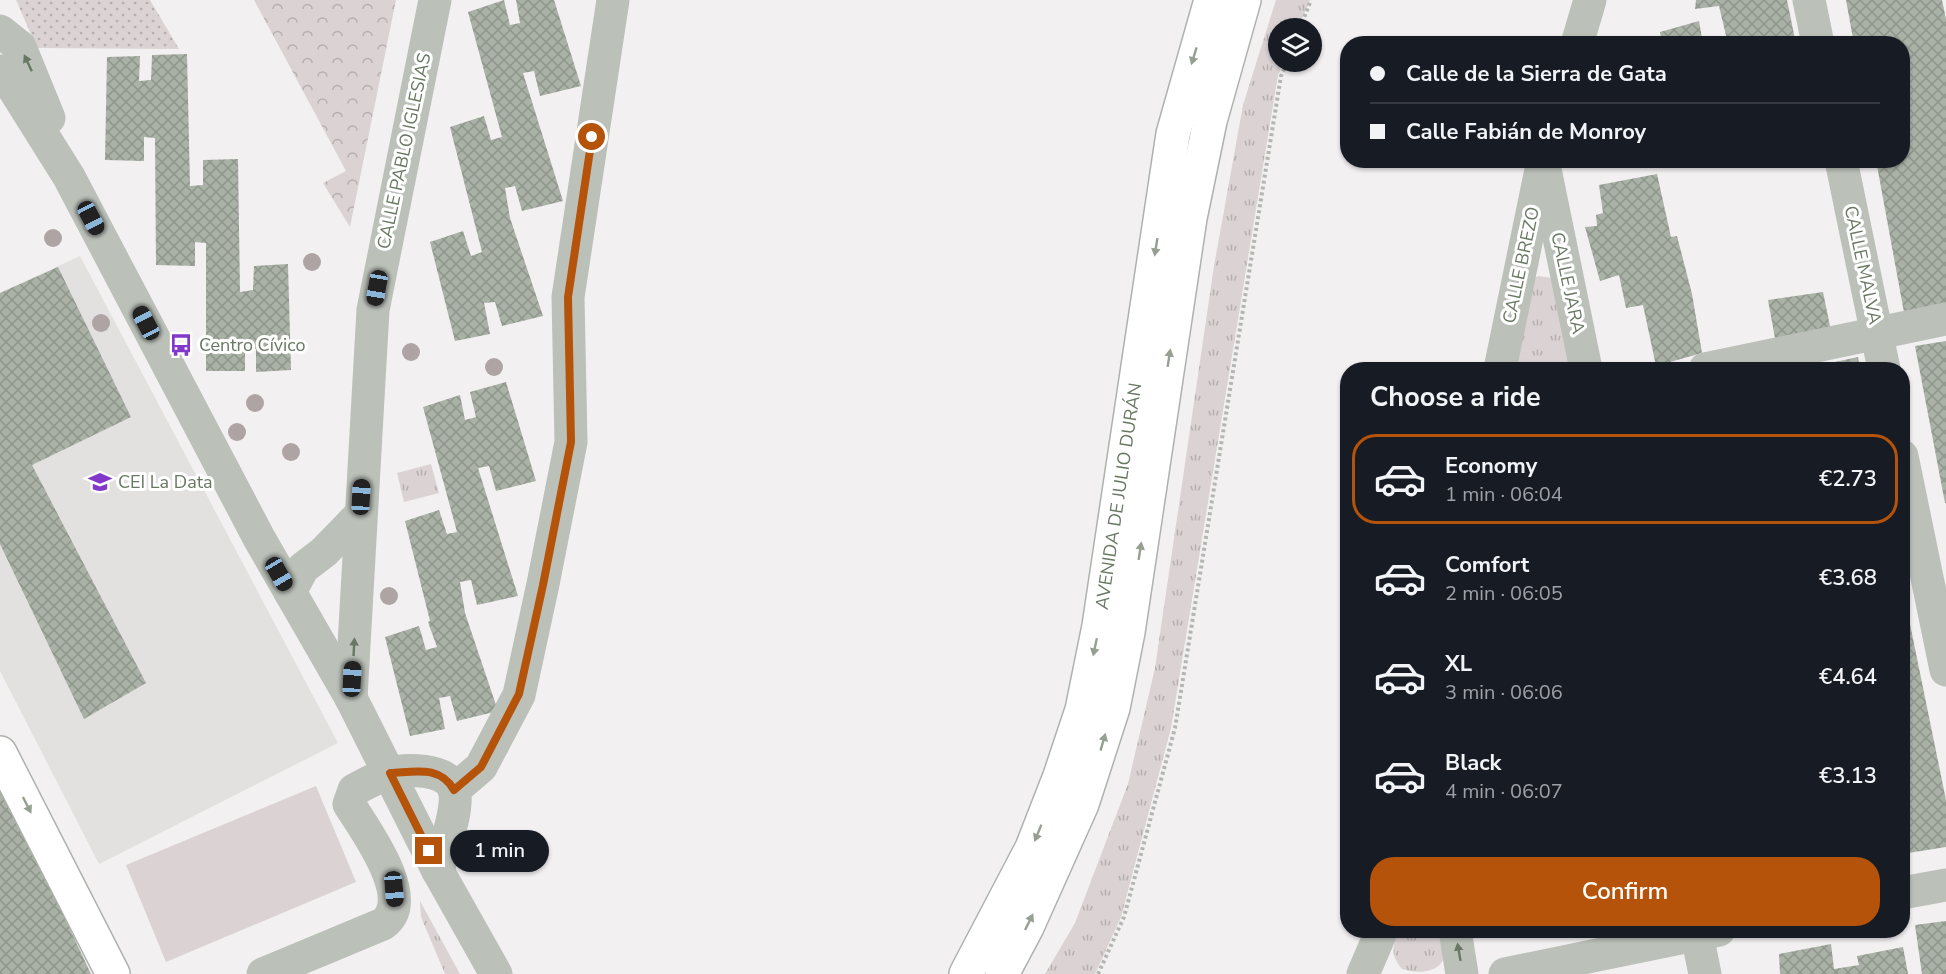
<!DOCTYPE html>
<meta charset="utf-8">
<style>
:root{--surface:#171b24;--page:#20242c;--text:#f1f3f6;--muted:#9ea1a6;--line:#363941;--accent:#b45309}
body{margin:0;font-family:"Nunito Sans",sans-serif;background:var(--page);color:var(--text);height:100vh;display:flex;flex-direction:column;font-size:22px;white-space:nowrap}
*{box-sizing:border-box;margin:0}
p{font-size:20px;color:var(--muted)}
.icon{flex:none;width:33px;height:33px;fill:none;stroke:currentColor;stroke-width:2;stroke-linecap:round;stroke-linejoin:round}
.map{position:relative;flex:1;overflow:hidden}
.panel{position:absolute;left:1340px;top:362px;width:570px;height:576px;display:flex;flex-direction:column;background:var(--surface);border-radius:24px;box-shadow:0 2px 4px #0004}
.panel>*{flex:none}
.top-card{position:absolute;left:1340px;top:36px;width:570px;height:132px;border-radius:24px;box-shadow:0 2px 4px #0004;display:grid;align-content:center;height:132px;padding:0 30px;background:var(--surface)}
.controls{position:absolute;left:1268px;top:18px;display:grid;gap:12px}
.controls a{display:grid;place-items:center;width:54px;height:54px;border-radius:50%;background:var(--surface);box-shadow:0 2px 4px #0004;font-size:30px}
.end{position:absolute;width:27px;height:27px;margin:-14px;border:8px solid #b45309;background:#fff;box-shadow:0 0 0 3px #fff}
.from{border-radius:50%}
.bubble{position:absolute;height:42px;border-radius:21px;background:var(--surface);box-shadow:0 2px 4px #0004;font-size:20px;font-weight:600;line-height:42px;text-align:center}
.car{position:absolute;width:18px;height:36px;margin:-18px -9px;border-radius:8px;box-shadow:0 0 4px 2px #0007;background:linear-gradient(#222 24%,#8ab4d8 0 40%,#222 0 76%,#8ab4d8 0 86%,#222 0)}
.top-card b{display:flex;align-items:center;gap:21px;height:57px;font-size:22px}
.top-card b+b{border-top:2px solid var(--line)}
.top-card i{width:15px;height:15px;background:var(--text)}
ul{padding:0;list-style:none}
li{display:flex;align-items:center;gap:18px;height:90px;margin:0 12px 9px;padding:0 18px;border:3px solid transparent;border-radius:24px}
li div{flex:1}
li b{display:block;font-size:22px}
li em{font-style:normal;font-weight:600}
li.active{border-color:var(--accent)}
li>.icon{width:54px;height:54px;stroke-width:1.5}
h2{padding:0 30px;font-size:27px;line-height:72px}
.cta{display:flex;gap:12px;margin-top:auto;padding:12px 30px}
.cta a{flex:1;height:69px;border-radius:24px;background:var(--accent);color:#fff;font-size:24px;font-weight:600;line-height:69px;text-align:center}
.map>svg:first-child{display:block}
</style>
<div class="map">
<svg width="1946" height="974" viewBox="0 0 1946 974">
<defs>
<pattern id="grass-tufts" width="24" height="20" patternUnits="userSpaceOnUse" patternTransform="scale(1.5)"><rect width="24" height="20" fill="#dad2d3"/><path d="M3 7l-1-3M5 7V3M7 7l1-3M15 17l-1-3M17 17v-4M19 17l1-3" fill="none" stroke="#b5afaf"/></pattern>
<pattern id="forest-crowns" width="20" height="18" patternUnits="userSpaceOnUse" patternTransform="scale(1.5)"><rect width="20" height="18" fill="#dad2d3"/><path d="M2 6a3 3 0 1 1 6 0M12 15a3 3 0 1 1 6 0" fill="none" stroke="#b5afaf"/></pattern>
<pattern id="park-dots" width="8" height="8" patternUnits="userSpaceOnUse" patternTransform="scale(1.5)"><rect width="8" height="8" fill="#dad2d3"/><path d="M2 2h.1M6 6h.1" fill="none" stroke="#b5afaf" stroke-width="1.8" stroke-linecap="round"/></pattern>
<pattern id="building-cross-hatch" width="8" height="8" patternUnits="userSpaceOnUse" patternTransform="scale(1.5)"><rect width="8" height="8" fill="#aab2a7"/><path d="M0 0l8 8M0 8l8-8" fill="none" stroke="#8e968b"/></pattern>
</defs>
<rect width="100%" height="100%" fill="#f3f0f2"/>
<!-- built -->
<path fill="#e2e1e0" d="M80,256L338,743L99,864L0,671V293Z"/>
<!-- grass -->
<g fill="url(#grass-tufts)">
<path d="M1276,0H1310L1298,28H1278V62H1284L1278,75L1171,728L1121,917L1095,974H1045L1075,923L1128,784L1155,668L1214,266L1243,105Z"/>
<path d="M1538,276L1552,278L1570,369H1513L1532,280Z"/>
<path d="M431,464L439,493L404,502L397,473Z"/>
<path d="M420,901L460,974H445L421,917Z"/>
<path d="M1400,930H1441C1442,937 1446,947 1445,953C1442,974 1418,974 1402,969C1390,954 1392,947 1400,930Z"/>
</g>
<!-- forest -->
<path fill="url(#forest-crowns)" d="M254,0H396L350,227L323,183L346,171Z"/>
<!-- park -->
<path fill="url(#park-dots)" d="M16,0H150L179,49L37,48Z"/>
<!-- pitch -->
<path fill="#dad2d3" d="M316,786L356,882L166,962L126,865Z"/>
<!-- building -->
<g fill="url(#building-cross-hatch)">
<path d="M504,0L510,25L520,23L516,0H554L581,86L540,96L534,71L523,73L563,201L522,211L515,186L505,188L510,218L543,316L502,326L495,302L484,303L490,334L455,341L430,242L463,231L471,256L482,252L450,127L484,116L491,140L502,137L468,12Z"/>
<path d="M1696,0H1787L1796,44H1728L1719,6L1695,9Z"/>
<path d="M1846,0H1942L1946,19V314L1905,318L1876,160H1902V44H1854Z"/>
<path d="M1699,21L1703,44H1662L1660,32Z"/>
<path d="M187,54L190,186L203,185V160L238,159L240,292L253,290L254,266L288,264L291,370L256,372V349L245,348V371H206V243L195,242V266L156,265L155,138L144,137V161L105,160L107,57L140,56L139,81L151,80L152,55Z"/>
<path d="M1657,174L1671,237L1677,236L1692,294L1702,353L1656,366L1643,305L1626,308L1619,275L1600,281L1585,227L1597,226L1596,215L1603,213L1599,185Z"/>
<path d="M58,267L131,417L32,465L146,683L84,719L0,544V293Z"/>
<path d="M1823,292L1831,331L1776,344L1768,300Z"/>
<path d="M1946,341V503H1945L1915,346Z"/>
<path d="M1858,357L1860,369H1807V368Z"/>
<path d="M506,382L536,481L496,491L489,466L478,468L518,596L477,605L471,580L460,582L465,613L498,711L457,721L450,696L439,698L445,729L410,736L385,637L419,626L426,650L437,647L428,622L430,621L405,521L439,510L447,534L457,532L423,407L460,395L465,420L476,417L470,392Z"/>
<path d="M1902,585L1946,800V847L1902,854Z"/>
<path d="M0,780L91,974H0Z"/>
<path d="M1946,921V974H1922L1915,925Z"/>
<path d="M1831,944L1834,969L1859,965L1857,956L1903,947L1908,974H1780L1779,954Z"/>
</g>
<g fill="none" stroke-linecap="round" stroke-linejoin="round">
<!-- major casing -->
<g stroke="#adb2ab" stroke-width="36">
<g id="major">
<path d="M0,753L113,974"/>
<path id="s1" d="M966,974L1032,848L1060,776L1082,710L1099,626L1173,134L1211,0"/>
<path d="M1002,974L1027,927L1082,804L1113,708L1128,632L1190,218L1210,121L1244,0"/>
</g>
</g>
<!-- path -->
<g stroke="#b3b7b1" stroke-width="4" stroke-dasharray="3 3" stroke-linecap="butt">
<path d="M1300,28L1311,0"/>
<path d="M1098,974L1124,917L1175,728L1281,76L1287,62"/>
</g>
<!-- minor -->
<g stroke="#bbc0b9" stroke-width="33">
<path d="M1809,0L1818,44"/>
<path d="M0,31L20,47L49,118"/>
<path d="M1577,44L1590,0"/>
<path d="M0,71L7,78L69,177L259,538L351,698L438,871L496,974"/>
<path d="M1841,160L1884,369"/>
<path d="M1546,174L1586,369"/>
<path d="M1500,369L1543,160"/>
<path d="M1705,369L1946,319"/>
<path d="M1902,456L1946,670"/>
<path d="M290,592L303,568L324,552L360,515"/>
<path d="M351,698L373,310L435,0"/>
<path d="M454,790L481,767L519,695L543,584L571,442L568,297L613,0"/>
<path d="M1902,893L1946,885"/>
<path d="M1455,930L1462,974"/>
<path d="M1696,930L1705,974"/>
<path d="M263,974L383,924C417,899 365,830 349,804L354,790C365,784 376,778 387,774C405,768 447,768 454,789C460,808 443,851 438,871"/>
<path d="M1363,974L1382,930"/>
<path d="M1505,974L1719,930"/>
</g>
<!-- major -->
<use href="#major" stroke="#fff" stroke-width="33"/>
</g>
<!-- trees -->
<g fill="#aea4a4">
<circle cx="53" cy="238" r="9"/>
<circle cx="312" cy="262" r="9"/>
<circle cx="101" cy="323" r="9"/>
<circle cx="411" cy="352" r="9"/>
<circle cx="494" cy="367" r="9"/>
<circle cx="255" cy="403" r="9"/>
<circle cx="237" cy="432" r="9"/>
<circle cx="291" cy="452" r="9"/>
<circle cx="389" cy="596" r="9"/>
</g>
<!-- one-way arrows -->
<defs><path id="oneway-solid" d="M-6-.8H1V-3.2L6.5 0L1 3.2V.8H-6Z" transform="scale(1.5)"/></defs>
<g fill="#95a091">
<use href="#oneway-solid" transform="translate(1194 56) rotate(107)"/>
<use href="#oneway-solid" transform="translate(1156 247) rotate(99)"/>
<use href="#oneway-solid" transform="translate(1169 358) rotate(-81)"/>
<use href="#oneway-solid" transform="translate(1140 551) rotate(-81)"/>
<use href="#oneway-solid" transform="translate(1095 647) rotate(102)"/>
<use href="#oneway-solid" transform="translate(1103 742) rotate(-74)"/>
<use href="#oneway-solid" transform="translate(27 805) rotate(63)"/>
<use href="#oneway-solid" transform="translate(1038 833) rotate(112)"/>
<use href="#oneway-solid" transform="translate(1029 922) rotate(-64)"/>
</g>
<g fill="#687862">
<use href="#oneway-solid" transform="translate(28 63) rotate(-115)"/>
<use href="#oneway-solid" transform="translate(354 647) rotate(-87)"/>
<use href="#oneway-solid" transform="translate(1459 952) rotate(-100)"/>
</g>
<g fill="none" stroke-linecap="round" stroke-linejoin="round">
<!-- route -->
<path stroke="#b45309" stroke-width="8" d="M429,851L390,773C415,772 440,765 454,790L481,767L519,694L543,585L571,442L568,297L592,137"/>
</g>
<!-- icons -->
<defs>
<g id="bus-bare" transform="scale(1.8)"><path d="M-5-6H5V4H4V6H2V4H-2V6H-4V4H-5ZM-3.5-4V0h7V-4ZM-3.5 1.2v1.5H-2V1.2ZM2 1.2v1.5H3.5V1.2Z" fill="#8338cc" stroke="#fff" stroke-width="2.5" paint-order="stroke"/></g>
<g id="school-bare" transform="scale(1.8)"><path d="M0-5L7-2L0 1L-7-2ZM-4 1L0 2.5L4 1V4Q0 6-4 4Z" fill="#8338cc" stroke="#fff" stroke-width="2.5" paint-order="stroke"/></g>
</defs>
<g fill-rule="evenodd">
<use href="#bus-bare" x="181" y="345"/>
<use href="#school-bare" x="100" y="482"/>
</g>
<g text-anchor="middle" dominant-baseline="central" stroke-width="6" stroke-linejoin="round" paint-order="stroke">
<!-- street labels -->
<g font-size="18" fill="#687862" stroke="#fff">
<text transform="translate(404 151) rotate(-78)">CALLE PABLO IGLESIAS</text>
<text transform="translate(1521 265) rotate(-78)">CALLE BREZO</text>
<text transform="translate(1863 265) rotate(78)">CALLE MALVA</text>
<text transform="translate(1568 283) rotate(78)">CALLE JARA</text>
<text stroke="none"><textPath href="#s1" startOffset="506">AVENIDA DE JULIO DURÁN</textPath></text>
</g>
<!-- poi labels -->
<g font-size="18" fill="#687862" stroke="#fff" text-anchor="start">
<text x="199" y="345">Centro Cívico</text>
<text x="118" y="482">CEI La Data</text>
</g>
</g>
</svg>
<div class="controls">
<a><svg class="icon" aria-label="layers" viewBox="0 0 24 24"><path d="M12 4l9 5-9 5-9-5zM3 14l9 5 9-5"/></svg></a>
</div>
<i class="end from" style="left:592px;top:137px"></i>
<i class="end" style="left:429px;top:851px"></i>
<div class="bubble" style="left:450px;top:830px;width:99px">1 min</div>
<i class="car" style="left:91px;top:218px;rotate:152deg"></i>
<i class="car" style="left:377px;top:288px;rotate:190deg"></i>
<i class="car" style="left:146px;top:323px;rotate:332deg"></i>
<i class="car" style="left:361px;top:497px;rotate:3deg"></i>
<i class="car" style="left:279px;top:574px;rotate:150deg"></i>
<i class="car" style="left:352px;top:679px;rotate:3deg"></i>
<i class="car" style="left:394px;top:889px;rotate:175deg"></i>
<div class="top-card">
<b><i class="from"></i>Calle de la Sierra de Gata</b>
<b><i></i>Calle Fabián de Monroy</b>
</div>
<section class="panel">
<h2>Choose a ride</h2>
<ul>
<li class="active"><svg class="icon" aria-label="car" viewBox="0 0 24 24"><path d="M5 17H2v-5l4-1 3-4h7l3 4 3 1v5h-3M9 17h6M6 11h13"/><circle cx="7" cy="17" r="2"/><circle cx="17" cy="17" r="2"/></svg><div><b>Economy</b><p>1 min · 06:04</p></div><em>€2.73</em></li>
<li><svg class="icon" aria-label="car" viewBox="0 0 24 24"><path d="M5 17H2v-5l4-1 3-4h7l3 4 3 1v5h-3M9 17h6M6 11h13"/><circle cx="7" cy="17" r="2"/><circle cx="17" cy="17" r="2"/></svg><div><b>Comfort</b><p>2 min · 06:05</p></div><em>€3.68</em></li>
<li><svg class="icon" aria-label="car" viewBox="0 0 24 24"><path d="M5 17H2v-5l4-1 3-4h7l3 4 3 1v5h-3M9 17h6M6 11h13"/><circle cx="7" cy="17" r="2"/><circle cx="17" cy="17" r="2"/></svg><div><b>XL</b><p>3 min · 06:06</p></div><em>€4.64</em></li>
<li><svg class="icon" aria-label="car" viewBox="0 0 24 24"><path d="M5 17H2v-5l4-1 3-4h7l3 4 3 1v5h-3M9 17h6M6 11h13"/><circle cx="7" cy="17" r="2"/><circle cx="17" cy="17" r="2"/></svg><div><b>Black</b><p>4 min · 06:07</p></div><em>€3.13</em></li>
</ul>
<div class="cta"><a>Confirm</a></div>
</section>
</div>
